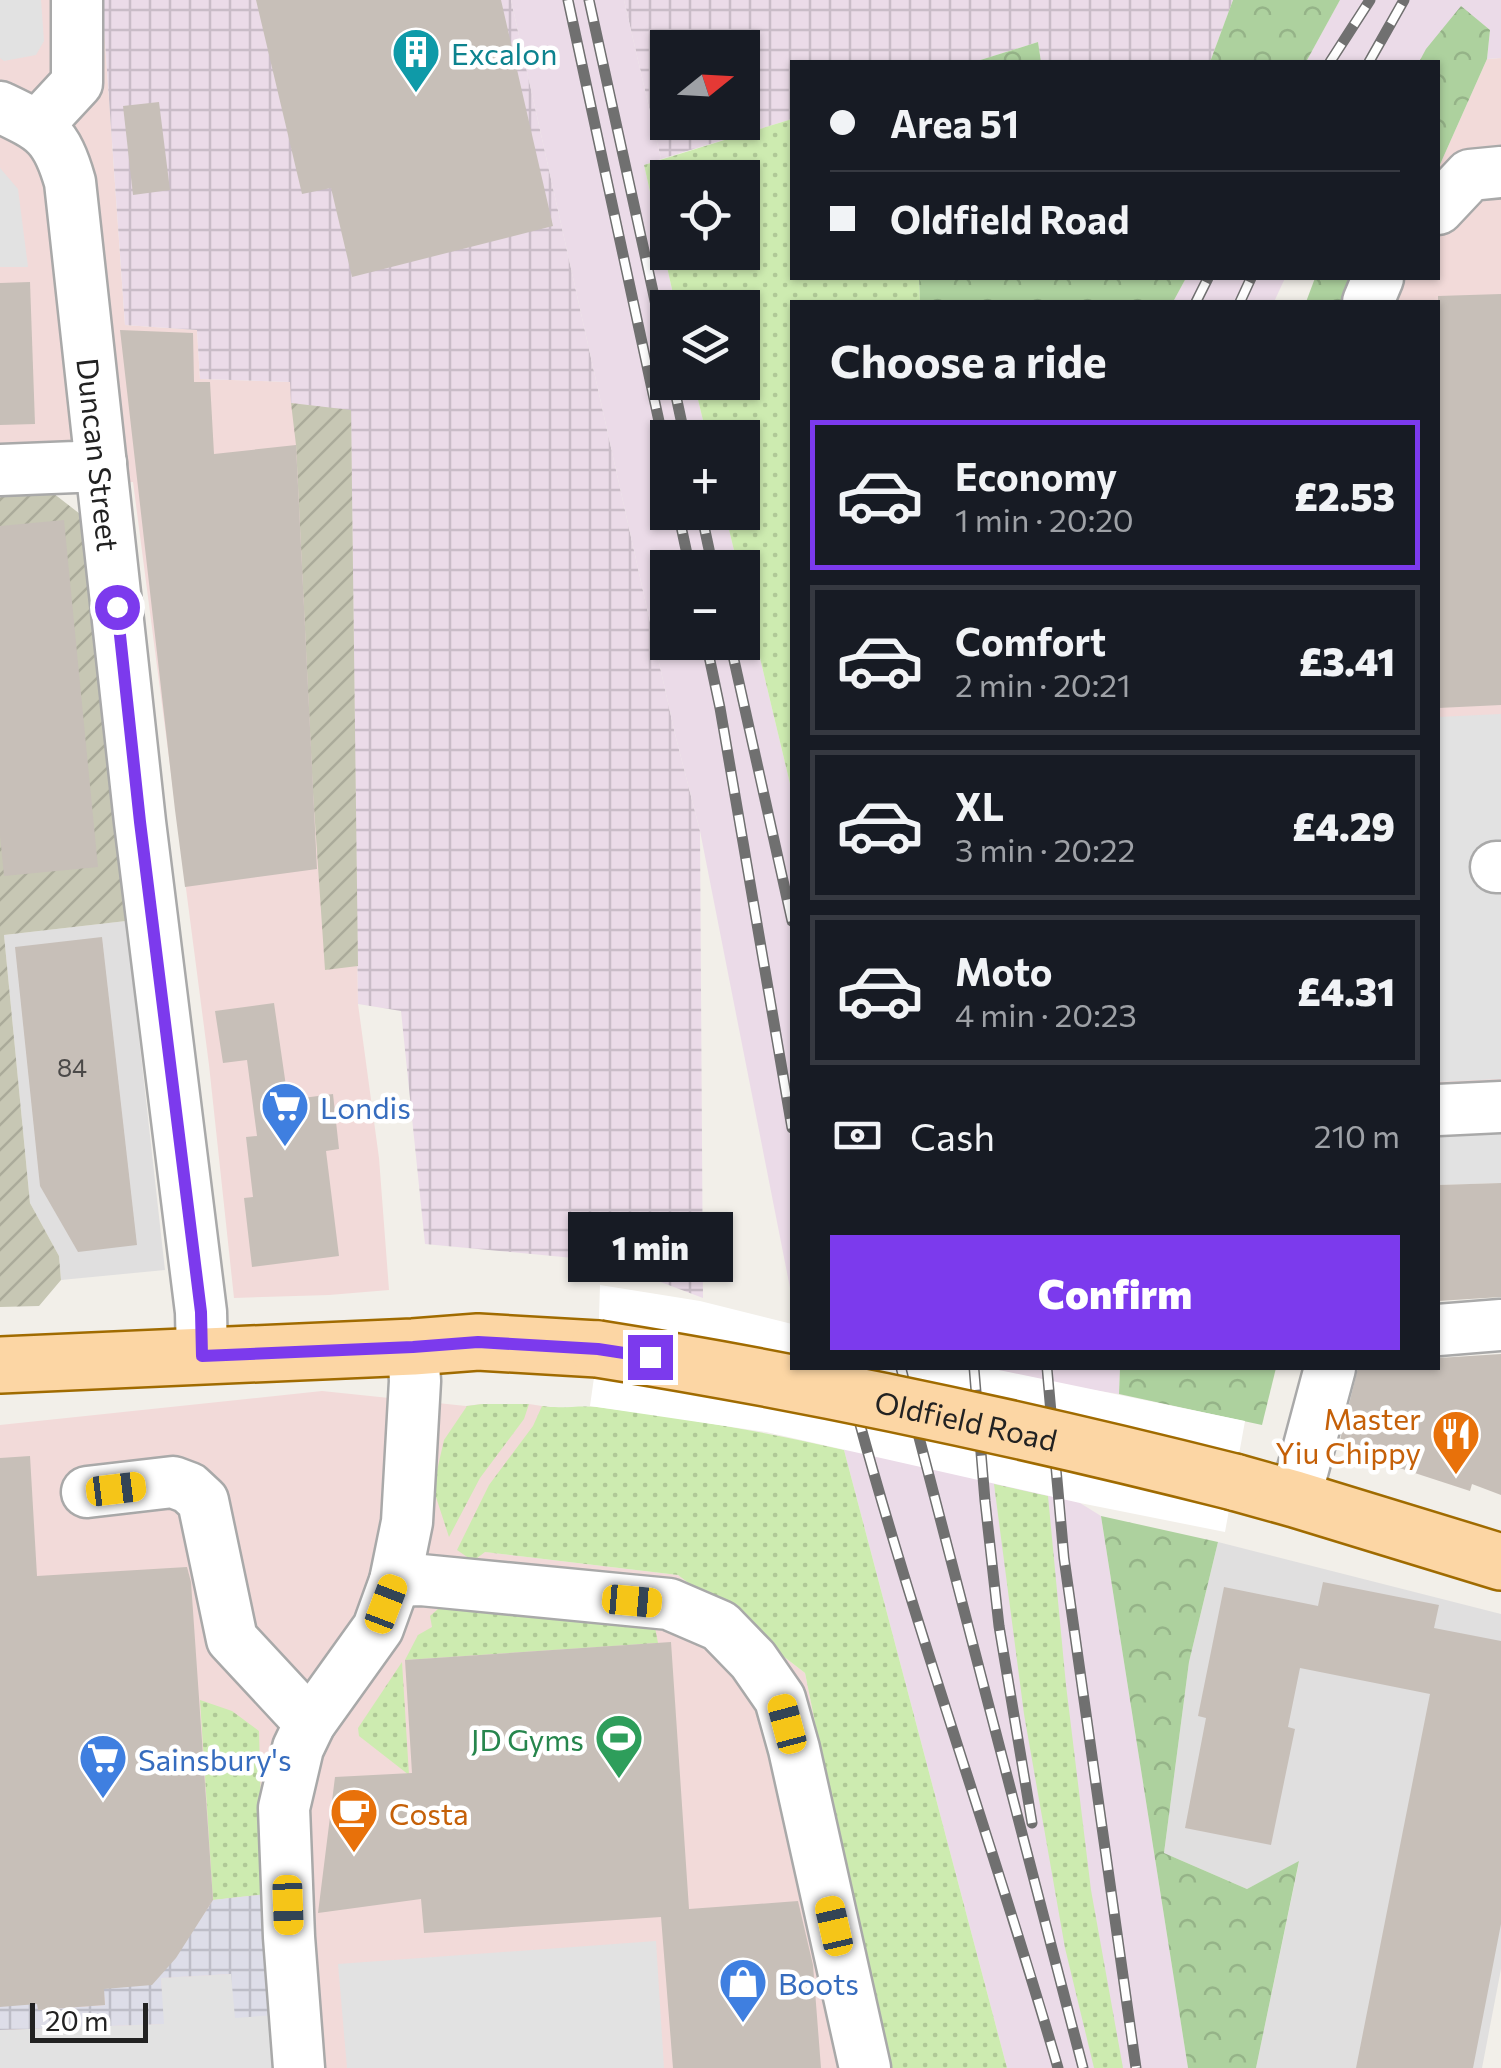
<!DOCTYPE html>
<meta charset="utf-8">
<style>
:root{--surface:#171b24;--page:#20242c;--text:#f1f3f6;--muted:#9ea1a6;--line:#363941;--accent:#7c3aed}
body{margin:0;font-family:Commissioner,sans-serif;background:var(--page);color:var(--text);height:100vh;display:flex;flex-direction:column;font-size:38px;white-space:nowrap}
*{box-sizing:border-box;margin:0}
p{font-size:32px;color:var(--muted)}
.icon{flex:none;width:55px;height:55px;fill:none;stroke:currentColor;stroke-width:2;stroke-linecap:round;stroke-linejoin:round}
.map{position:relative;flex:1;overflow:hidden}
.details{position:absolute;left:790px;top:300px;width:650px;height:1070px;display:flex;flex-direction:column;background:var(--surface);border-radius:0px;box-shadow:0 2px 8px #0004}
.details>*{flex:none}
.guide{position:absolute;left:790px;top:60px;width:650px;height:220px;border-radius:0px;box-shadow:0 2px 8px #0004;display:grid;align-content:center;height:220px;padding:0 40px;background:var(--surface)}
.needle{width:65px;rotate:72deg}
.controls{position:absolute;left:650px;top:30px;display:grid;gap:20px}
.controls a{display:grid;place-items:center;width:110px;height:110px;border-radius:0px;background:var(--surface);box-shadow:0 2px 8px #0004;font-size:50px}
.scale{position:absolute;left:30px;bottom:25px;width:118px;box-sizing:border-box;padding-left:10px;border:5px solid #222;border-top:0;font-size:28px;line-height:35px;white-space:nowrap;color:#222;-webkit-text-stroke:8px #fff;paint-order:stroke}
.end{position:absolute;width:45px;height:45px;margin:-22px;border:12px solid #7c3aed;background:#fff;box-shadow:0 0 0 5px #fff}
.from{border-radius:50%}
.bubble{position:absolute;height:70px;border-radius:0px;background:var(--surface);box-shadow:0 2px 8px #0004;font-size:32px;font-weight:800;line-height:70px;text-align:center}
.car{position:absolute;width:30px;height:60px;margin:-30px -15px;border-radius:12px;box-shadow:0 0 8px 2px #0007;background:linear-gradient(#f5c518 24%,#345 0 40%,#f5c518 0 76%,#345 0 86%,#f5c518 0)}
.guide b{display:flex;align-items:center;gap:35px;height:95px;font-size:38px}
.guide b+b{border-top:2px solid var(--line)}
.guide i{width:25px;height:25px;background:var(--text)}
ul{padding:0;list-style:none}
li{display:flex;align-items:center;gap:30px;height:150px;margin:0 20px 15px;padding:0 20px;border:5px solid var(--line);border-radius:0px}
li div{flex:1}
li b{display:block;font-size:38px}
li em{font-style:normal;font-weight:800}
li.active{border-color:var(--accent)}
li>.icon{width:90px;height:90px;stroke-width:1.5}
h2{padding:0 40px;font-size:45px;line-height:120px}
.pay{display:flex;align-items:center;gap:25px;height:110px;padding:0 40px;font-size:38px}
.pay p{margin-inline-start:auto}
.primary-button{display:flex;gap:20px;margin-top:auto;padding:20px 40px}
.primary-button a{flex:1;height:115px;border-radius:0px;background:var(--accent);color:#fff;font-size:40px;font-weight:800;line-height:115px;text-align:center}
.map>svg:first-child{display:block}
</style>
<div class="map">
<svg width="1501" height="2068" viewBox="0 0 1501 2068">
<defs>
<pattern id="industrial-grid" width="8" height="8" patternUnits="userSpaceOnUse" patternTransform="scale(2.5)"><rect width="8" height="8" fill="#ebdbe8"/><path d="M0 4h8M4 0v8" fill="none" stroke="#c9bcc7"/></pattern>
<pattern id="construction-furrows" width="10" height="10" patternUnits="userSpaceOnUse" patternTransform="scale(2.5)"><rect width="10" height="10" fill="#c7c7b4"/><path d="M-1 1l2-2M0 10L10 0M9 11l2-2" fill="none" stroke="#abab9a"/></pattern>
<pattern id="grass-dots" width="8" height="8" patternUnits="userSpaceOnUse" patternTransform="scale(2.5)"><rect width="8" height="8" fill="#cdebb0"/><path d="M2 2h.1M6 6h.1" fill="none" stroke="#b0c997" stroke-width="1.8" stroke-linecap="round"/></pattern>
<pattern id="forest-crowns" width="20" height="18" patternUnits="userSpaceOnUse" patternTransform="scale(2.5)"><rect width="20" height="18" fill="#add19e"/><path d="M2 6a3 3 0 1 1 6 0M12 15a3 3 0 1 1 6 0" fill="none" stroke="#95b388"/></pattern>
<pattern id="plaza-grid" width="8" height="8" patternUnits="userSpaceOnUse" patternTransform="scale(2.5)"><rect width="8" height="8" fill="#dddde8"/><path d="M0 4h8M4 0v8" fill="none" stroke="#bdbdc7"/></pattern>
</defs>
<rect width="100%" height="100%" fill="#f2efe9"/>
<!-- residential -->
<g fill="#e0dfdf">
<path d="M126,921L165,1270L61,1280L59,1256L30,1203L4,935Z"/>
<path d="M1218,1542L1501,1614V1969L1482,2068H1256L1299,1862L1247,1889L1164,1853L1189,1662Z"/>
</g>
<!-- commercial -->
<g fill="#f2dad9">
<path d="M0,0H102L125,325L197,330L200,379L290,382L351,410L358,1004L379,1158L389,1290L329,1295L234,1298L209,1065L133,482L0,487Z"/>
<path d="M1501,58V1087L1438,1090V302H1341L1351,278H1438V169L1487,59Z"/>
<path d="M322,1391L466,1406L482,1404H529L561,1409L486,1552L678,1575L805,1673L885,2068H0V1425Z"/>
</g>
<!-- industrial -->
<g fill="url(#industrial-grid)" fill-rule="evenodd">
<path d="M102,0H511L675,734L700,831L703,1298L605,1261L425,1244L401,1011L358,1004L351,411L291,403L290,382L200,379L197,330L125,325Z"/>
<path d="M624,0H1233L1210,62H1041L1038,42L974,62H792V119L661,159ZM668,48H742V122H668Z"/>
</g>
<!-- railway -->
<g fill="#ebdbe8">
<path d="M511,0H624L661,159L644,165L676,307L668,308V382L694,383L707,437L668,438V512L725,513L738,567L668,568V642H742L743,587L792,792V1298L700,831L675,734Z"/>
<path d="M1340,0H1501V58L1487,59L1490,30L1461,7L1418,62H1306Z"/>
<path d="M1186,278H1285L1274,302H1173Z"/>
<path d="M813,1368H1120L1119,1394L1086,1389L1080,1503L1101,1516L1188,2068H1007L844,1450Z"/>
</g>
<!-- construction -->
<g fill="url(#construction-furrows)">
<path d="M291,403L351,410L358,966L325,970L313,793L296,445Z"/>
<path d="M44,486L80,514L126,921L4,935L30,1203L59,1256L61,1280L39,1306L0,1307V487Z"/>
</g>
<!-- grass -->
<g fill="url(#grass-dots)" fill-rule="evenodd">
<path d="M792,119V278H919L920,302H792V792L743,587L742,568L738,567L725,513L742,512V438L707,437L694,383L742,382V308L676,307L644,165ZM668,178H742V252H668Z"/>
<path d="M482,1404H529L524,1419L480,1478L449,1537L433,1488L444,1440L467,1406Z"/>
<path d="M542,1406C561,1409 579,1405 597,1407C680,1417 762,1431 844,1450L1007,2068H885L805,1673L678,1575L485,1552L473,1561L457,1550L489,1485L533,1426Z"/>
<path d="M994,1484L1048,1496L1066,1685L1091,1890L1123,2068H1094L1065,1948L1024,1714Z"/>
<path d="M449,1606L654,1622L658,1643L405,1660L418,1635L432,1627L430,1616L438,1609Z"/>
<path d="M402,1662L409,1775L359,1736L358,1728Z"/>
<path d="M200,1700L232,1711L259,1731L261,1805L267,1894L213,1900Z"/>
</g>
<!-- forest -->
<g fill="url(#forest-crowns)">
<path d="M1233,0H1340L1306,62H1210Z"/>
<path d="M1461,6L1490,30L1487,59L1438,169V62H1419L1426,49Z"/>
<path d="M1038,42L1041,62H974Z"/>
<path d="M919,278H1186L1173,302H920Z"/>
<path d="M1315,278H1351L1341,302H1306Z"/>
<path d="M1120,1368H1276L1262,1425L1119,1394Z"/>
<path d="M1101,1516L1218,1542L1189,1662L1164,1853L1247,1889L1299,1861L1256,2068H1188Z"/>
</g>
<!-- parking -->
<g fill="#e2e2e2">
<path d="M0,0H41L44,41L36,55L4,61L0,58Z"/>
<path d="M0,168L18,189L28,267H0Z"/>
<path d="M1501,714V1079L1438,1082V717Z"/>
<path d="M1501,1087V1183L1438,1185V1090Z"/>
<path d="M656,1941L664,2068H347L338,1964Z"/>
<path d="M232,1974L275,2015L279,2068H0V2030L163,2024L161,1978Z"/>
</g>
<!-- plaza -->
<path fill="url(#plaza-grid)" d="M267,1894L275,2015L235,2018L231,1974L161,1978L164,2024L0,2030V1974L35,1971L38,2010L105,2005L102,1975L175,1958L213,1900Z"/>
<!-- pier -->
<path fill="#fff" d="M600,1285L700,1301L792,1324V1368H989L1245,1421L1225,1532L1080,1503L766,1432L590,1406L598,1349Z"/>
<!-- building -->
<g fill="#c7bfb8">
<path d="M256,0H501L553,226L352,277L331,188L302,194Z"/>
<path d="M159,102L170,190L133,195L123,106Z"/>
<path d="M30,282L35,424L0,425V283Z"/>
<path d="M1501,294V705L1438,708V296Z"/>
<path d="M120,330L193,333L194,382H210L214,454L296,445L317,869L185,887L175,810Z"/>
<path d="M64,520L98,867L4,876L0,835V526Z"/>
<path d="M102,937L137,1245L78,1252L40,1186L15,947Z"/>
<path d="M274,1003L288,1100L333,1094L339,1149L326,1151L339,1256L252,1267L244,1198L253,1197L246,1137L257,1136L247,1060L223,1063L215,1011Z"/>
<path d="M1501,1183V1297L1438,1301V1185Z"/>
<path d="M1501,1354V1495L1472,1484L1470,1491L1338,1448L1358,1368H1438V1358Z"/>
<path d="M30,1456L37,1576L187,1567L191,1582L213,1900L176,1958L152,1985L104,1989L105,2005L38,2010L37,2004L0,2007V1458Z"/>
<path d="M1323,1582L1439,1605L1434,1628L1501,1641V1924L1473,2068H1356L1430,1694L1300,1668L1288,1727L1295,1729L1271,1845L1185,1828L1206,1718L1198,1716L1224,1587L1318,1606Z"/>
<path d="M671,1642L689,1909L798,1901L813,1965L821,2068H673L661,1917L424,1933L421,1899L318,1913L335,1777L412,1773L405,1660Z"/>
</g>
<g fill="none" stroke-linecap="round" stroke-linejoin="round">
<!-- minor casing -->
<g stroke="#a9a9a9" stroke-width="55">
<g id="minor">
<path id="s1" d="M0,107C44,128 56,133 70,182L140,822L201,1312L202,1356"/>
<path d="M38,125L77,83V0"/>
<path d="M1438,209L1470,175L1501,172"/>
<path d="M1368,302L1378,278"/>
<path d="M0,470L76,467L101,463"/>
<path d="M1496,867H1501"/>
<path d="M1438,1110L1501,1107"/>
<path d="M1438,1330L1501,1325"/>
<path d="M87,1492L173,1482L189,1488L203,1501L232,1639L310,1723"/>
<path d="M1295,1499L1330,1368"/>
<path d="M395,1581L421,1580L669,1604L720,1626L753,1660L780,1699L794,1749L865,2068"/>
<path d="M299,2068L289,1937L284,1808L298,1748L310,1723L378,1628L395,1581L407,1522L415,1381L413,1347"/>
</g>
</g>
<!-- major casing -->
<g stroke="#a06b00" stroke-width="60">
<g id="major">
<path d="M0,1365L413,1347L478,1342L598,1349"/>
<path d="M1234,1482L1295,1499L1501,1562"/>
</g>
</g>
<!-- minor -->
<use href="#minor" stroke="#fff" stroke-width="50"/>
<!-- major -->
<use href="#major" stroke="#fcd6a4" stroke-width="55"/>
<!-- rail casing -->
<g stroke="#707070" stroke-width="11">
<g id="rail">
<path d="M568,0L668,463"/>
<path d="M589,0L668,360"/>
<path d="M1330,62L1370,0"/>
<path d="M1369,62L1404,0"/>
<path d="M1196,302L1208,278"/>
<path d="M1240,302L1251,278"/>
<path d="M673,382L685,438"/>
<path d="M678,512L690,568"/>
<path d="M701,512L713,568"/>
<path d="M706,642L720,708L792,1128"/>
<path d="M730,642L792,921"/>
<path d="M845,1368C906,1604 990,1833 1058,2068"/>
<path d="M901,1368L1083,2068"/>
<path d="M974,1368L985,1501L999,1626L1032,1823"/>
<path d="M1047,1368L1064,1558L1136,2068"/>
</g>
</g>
<!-- rail -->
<use href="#rail" stroke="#fff" stroke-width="8" stroke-dasharray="22" stroke-linecap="butt"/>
<!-- major-bridge casing -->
<g stroke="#a06b00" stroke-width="60" stroke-linecap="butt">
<g id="major-bridge">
<path id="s2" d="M598,1349C812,1383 1024,1429 1234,1482"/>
</g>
</g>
<!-- major-bridge -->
<use href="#major-bridge" stroke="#fcd6a4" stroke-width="55"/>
</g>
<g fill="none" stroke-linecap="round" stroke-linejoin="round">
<!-- route -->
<path stroke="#7c3aed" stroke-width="12" d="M117,607L140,822L201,1312L202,1356L413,1347L478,1342L598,1349L650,1357"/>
</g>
<!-- icons -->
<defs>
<g id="building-pin" transform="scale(2.5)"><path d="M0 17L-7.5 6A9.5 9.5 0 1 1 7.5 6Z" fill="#0f9aa8" stroke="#fff"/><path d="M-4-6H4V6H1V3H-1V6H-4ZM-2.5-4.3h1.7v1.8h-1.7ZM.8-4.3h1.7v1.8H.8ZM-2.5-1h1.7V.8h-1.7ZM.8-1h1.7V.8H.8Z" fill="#fff"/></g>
<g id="supermarket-pin" transform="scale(2.5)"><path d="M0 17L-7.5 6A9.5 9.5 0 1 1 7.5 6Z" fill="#3f7fe0" stroke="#fff"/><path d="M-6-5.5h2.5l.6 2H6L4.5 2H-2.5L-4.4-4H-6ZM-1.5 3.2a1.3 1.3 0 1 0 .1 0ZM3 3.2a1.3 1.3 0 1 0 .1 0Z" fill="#fff"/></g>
<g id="restaurant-pin" transform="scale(2.5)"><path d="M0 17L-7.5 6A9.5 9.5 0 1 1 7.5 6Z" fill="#e8710a" stroke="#fff"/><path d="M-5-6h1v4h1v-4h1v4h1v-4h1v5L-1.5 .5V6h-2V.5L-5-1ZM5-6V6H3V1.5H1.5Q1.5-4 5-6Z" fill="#fff"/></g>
<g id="stadium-pin" transform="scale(2.5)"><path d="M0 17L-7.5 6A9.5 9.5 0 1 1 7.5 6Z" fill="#2e9e5b" stroke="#fff"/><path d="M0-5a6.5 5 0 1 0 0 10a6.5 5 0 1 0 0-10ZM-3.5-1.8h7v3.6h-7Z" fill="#fff"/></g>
<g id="cafe-pin" transform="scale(2.5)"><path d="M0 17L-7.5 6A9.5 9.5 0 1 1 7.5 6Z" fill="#e8710a" stroke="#fff"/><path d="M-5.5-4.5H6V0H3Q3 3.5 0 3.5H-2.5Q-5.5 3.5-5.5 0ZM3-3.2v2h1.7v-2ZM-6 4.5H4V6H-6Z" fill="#fff"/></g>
<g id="shop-pin" transform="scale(2.5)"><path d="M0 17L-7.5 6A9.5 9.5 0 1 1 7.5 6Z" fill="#3f7fe0" stroke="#fff"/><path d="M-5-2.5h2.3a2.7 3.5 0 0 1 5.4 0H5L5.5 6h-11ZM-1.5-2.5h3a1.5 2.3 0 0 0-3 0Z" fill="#fff"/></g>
</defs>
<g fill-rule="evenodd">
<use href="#building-pin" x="416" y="52"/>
<use href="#supermarket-pin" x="285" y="1106"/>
<use href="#restaurant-pin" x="1456" y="1434"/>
<use href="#stadium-pin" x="619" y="1738"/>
<use href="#supermarket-pin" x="103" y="1758"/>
<use href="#cafe-pin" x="354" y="1812"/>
<use href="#shop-pin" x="743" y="1982"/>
</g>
<g text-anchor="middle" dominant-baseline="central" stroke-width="9" stroke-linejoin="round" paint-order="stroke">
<!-- number labels -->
<g font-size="25" fill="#4b4948">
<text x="72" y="1067">84</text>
</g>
<!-- culture labels -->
<g font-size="30" fill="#0d838f" stroke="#fff" text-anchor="start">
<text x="451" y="52">Excalon</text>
</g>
<!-- street labels -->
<g font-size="30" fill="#222" stroke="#fff">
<text stroke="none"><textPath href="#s1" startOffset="382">Duncan Street</textPath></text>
<text stroke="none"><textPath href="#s2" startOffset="375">Oldfield Road</textPath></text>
</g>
<!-- shop labels -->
<g font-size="30" fill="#366cbe" stroke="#fff" text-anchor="start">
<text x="320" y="1106">Londis</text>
<text x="138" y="1758">Sainsbury's</text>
<text x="778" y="1982">Boots</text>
</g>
<!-- food labels -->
<g font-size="30" fill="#c56008" stroke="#fff" text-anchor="end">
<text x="1421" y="1417">Master<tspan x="1421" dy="34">Yiu Chippy</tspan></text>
<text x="389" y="1812" text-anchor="start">Costa</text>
</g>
<!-- leisure labels -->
<g font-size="30" fill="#27864d" stroke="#fff" text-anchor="end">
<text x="584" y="1738">JD Gyms</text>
</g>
</g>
</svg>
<div class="controls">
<a><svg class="needle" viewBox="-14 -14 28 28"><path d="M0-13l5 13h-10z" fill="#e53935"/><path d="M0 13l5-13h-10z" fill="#9ea1a6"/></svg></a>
<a><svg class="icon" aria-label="locate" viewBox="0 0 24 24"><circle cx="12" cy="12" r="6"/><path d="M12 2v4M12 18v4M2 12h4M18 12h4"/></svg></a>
<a><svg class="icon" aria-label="layers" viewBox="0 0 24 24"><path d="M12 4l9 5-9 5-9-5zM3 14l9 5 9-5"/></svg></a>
<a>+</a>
<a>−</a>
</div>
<div class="scale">20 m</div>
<i class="end from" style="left:117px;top:607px"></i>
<i class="end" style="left:650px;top:1357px"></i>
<div class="bubble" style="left:568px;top:1212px;width:165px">1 min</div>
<i class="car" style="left:116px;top:1489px;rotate:83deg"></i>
<i class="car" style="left:632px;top:1601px;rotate:95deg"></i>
<i class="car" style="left:386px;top:1604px;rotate:21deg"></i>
<i class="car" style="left:787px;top:1724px;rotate:345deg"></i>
<i class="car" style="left:288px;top:1905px;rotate:178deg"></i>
<i class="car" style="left:834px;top:1926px;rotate:347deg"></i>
<div class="guide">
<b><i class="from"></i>Area 51</b>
<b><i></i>Oldfield Road</b>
</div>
<section class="details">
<h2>Choose a ride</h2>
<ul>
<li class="active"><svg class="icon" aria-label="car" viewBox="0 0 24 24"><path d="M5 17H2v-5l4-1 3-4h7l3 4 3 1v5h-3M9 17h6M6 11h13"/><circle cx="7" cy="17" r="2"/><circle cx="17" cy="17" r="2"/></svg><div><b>Economy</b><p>1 min · 20:20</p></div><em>£2.53</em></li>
<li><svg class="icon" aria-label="car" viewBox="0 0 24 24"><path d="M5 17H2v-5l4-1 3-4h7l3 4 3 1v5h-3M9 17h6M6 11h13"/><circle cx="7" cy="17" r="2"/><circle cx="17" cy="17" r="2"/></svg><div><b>Comfort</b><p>2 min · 20:21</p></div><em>£3.41</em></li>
<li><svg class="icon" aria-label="car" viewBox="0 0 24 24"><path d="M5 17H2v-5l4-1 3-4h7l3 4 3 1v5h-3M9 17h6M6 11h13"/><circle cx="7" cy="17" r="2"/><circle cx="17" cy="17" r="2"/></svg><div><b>XL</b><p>3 min · 20:22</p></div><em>£4.29</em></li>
<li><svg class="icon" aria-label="car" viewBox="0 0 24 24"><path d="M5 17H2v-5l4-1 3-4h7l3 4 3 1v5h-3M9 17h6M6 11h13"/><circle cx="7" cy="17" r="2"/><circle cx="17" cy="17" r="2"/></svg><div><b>Moto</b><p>4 min · 20:23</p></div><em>£4.31</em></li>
</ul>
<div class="pay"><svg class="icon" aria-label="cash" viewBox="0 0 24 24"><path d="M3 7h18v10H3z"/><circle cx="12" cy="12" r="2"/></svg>Cash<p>210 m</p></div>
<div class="primary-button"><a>Confirm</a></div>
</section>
</div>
